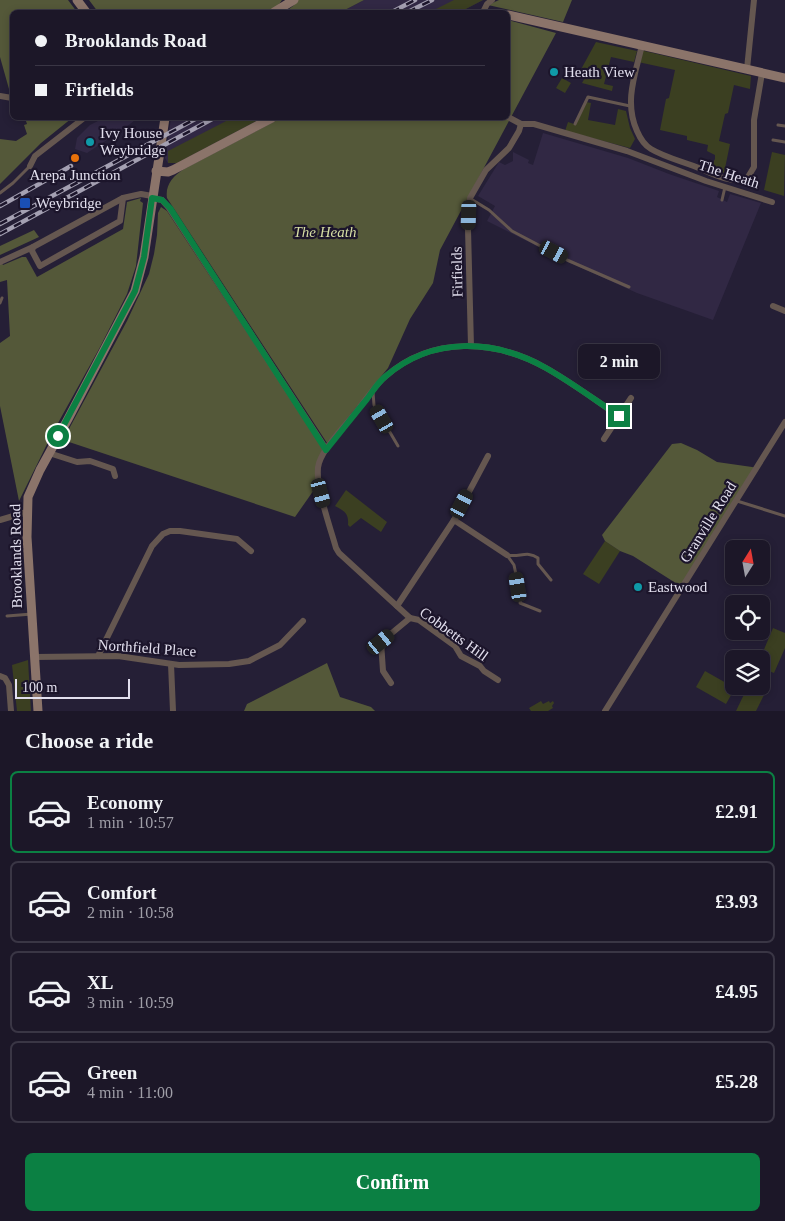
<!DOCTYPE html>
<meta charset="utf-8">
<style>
:root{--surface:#1c1728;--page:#252030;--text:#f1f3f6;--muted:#a09fa8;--line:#3a3645;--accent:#0b8043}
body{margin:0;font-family:"Times New Roman",serif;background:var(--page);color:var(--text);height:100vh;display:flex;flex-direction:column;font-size:19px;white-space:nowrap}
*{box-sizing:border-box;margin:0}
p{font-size:16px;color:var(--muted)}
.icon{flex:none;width:28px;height:28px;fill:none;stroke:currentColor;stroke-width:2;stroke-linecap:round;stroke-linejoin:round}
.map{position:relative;height:711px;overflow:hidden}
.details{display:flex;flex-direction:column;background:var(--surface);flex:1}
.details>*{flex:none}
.guide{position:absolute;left:10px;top:10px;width:500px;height:110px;border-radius:8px;box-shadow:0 2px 8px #0003,0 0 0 1px var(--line);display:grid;align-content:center;height:110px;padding:0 25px;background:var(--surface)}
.needle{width:32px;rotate:11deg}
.buttons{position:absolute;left:725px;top:540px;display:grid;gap:10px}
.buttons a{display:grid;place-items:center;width:45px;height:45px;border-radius:8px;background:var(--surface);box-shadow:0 2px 8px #0003,0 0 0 1px var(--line);font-size:25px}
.scale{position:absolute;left:15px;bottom:12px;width:115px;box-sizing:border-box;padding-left:5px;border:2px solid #e2dfee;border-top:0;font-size:14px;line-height:18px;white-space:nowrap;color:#e2dfee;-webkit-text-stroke:4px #1c152b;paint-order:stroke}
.end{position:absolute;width:22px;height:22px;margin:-11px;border:6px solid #0b8043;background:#fff;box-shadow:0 0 0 2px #fff}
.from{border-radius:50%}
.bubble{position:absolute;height:35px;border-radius:8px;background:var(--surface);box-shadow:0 2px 8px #0003,0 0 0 1px var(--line);font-size:16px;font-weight:700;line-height:35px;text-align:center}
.car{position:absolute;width:15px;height:30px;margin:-15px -8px;border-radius:6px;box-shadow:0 0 4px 1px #0007;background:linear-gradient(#222 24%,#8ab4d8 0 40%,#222 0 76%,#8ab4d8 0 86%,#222 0)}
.guide b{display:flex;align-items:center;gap:18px;height:48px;font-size:19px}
.guide b+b{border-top:1px solid var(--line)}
.guide i{width:12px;height:12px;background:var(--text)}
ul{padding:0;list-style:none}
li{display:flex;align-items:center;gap:15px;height:82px;margin:0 10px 8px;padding:0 15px;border:2px solid var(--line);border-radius:8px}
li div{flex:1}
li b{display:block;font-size:19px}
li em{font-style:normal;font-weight:700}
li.current{border-color:var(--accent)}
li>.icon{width:45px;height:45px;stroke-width:1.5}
h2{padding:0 25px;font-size:22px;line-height:60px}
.button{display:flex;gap:10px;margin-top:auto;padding:10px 25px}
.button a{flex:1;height:58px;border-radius:8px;background:var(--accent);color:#fff;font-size:20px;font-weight:700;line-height:58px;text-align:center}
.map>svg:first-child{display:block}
</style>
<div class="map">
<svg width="785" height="711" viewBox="0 0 785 711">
<rect width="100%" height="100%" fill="#251f36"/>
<!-- built -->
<g fill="#312844">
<path d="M364,0H483L460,12H341Z"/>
<path d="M119,118H135V120L125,128L87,153L75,149L77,138L90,125L102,119Z"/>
<path d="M171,118H262L177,163H168L165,158Z"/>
<path d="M543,133L628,158L669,174L719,191L717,197L727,202L730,194L761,203L713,320L637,293L573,264L487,221L495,206L478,196L499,162L505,165L513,161V152L529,160L528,163L533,165Z"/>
</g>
<!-- green -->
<g fill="#3b3f21">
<path d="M454,0H483L460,12H430Z"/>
<path d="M596,42L637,51L634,62L611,57L604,84L613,86L612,91L582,83L586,76L579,73Z"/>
<path d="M640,50L751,76L750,89L734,85L728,113L725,114L719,141L730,144L724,173L710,168L715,159V155L707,151L708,145L687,140V136L660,130L666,99L669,98L675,70L638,62Z"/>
<path d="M562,78L571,83L565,93L556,88Z"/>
<path d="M586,102L591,103L588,120L615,125L618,109L626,111L630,128L635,139L630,148L565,131L568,122L574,124Z"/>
<path d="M232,118H262L177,163H168V151Z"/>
<path d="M772,152L785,155L784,196L764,190Z"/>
<path d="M346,490L387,522L381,532L361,518L350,527L348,525C349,513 344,511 335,506Z"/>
<path d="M605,541L620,551L599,584L583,574Z"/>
<path d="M773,628L785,633V648L774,673L761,668V659H760Z"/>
<path d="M28,660L31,711H17L12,665Z"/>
<path d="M705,671L735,688L726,704L696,687Z"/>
<path d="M748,686H752L765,693L756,711H736Z"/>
<path d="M541,701L543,704L549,701L550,703L553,701L554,703L552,706L553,708L548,711H531L529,708Z"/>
</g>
<!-- forest -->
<g fill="#545839">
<path d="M0,0H68L77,12H12V91L9,89L0,57Z"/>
<path d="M89,0H282L278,6L266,12H98Z"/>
<path d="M298,0H364L341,12H285L293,6Z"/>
<path d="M499,0H572L563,22L488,5Z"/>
<path d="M508,20L556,33L440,250L433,283L410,319L388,368L327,443L167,198C165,185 173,176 184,169L281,118H508Z"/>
<path d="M25,118H72L41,143L0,184V139L16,141L27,134L24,125L27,124Z"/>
<path d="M141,198L140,201L143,203L136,266L127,294L99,349L53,432L19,501L0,406V343L10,336L7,280L0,282V260L3,265L22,257H26L37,277L123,229L127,202Z"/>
<path d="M161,207L167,211L324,450L316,464V487L295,517L63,440L127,321L149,274L154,254L157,235L158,213Z"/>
<path d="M34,230L39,237L0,255V246Z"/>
<path d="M681,443L697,450L717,462L759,468L682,587L633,556L620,551L605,541L602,535L672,444Z"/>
<path d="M327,663L340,697L371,707L375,711H244L247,704Z"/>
</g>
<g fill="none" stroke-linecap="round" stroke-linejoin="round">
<!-- service -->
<g stroke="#655750" stroke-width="3">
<path d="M575,124L588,97L630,106"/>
<path d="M778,125L785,126"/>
<path d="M773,140L785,142"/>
<path d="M0,193L13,183L29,167"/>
<path d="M471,199L489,210L512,231L567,260L629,287"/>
<path d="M722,200L725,187"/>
<path d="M0,303L2,298"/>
<path d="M373,392L374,405L398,446"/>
<path d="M737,501L785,516"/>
<path d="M507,555L514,565L521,598L520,603L540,611"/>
<path d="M507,555C519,558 527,550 538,558V564L551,580"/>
<path d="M7,616L32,614"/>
</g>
<!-- minor -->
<g stroke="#655750" stroke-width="6">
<path d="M483,12L487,4L492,0"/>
<path d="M642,45C635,75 624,102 637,131C640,138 644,145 651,149C666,158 685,162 701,169C714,175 735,185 748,177L754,167V120L762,73"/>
<path d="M747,69L754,0"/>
<path d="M0,96L12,98"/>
<path d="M508,117L521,124H534L627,151L706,181L772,202"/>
<path d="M30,166L35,156L84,118"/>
<path d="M152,198L162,200L169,208L326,449"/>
<path d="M33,247L32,251L40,266L120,221L123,198"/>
<path d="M0,262L33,247L123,198L141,194L152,196"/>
<path d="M773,306L785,311"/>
<path d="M471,346L468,229L470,198L486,170L509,148L519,131L521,124"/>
<path d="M604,439L631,398"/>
<path d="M49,453L77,462L90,461L113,469L115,476"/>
<path d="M0,520L27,512"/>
<path d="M454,520L507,555"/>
<path d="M397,606L454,520L488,456"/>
<path d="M98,656L152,546L163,534L170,531H180L237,539L251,551"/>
<path d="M35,657L118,656L179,665L229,664L249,661L280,645L303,621"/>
<path d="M171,664L173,711"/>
<path d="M0,676L5,678L9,685L11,711"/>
<path d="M498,680L484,671L480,666L461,656L455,646L419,620L410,618L339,553L336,548C331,529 313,481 319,463C325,445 347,424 359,408C367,398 376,384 386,376C432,336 494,339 546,368C571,382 595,400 619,416"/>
<path d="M391,683L383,671L381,642L410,618"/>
<path d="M605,711L785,422"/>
</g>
<!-- secondary -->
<g stroke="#8b746a" stroke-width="9">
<path d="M77,0L86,12"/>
<path d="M274,12L294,0"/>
<path d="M508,15L785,78"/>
<path d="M156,171L168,172L173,170L272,118"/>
<path d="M38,711L27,537L28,497L40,470L68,419L135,291L144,257L165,118"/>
</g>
<!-- rail casing -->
<g stroke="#a4a0b2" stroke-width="4.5">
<g id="rail">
<path d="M392,12L415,0"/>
<path d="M408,12L432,0"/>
<path d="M0,206L71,166"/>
<path d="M0,224L197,118"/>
<path d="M0,234L214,118"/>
</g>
</g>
<!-- rail -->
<use href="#rail" stroke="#1c152b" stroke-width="2.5" stroke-dasharray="8" stroke-linecap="butt"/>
</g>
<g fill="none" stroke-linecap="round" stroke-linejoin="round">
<!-- route -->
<path stroke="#0b8043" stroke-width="6" d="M58,436L135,291L144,257L152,198L162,200L170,208L326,450C340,433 353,416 367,399C373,391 378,382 386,376C433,336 494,339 546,368C571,382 595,400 619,416"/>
</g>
<!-- markers -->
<g fill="#0f9aa8" stroke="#1c152b" stroke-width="2">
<circle cx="554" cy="72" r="5"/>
<circle cx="90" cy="142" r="5"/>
<circle cx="638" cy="587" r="5"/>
</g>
<circle fill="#e8710a" stroke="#1c152b" stroke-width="2" cx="75" cy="158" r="5"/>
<rect fill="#1a4fb4" stroke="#1c152b" stroke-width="2" x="19" y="197" width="12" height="12" rx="2.5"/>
<g text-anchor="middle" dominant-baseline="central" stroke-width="4.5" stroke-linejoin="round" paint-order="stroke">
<!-- poi labels -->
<g font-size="15" fill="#e2dfee" stroke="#1c152b" text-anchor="start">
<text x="564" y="72">Heath View</text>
<text x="100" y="133">Ivy House<tspan x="100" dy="17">Weybridge</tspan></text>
<text x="75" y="175" text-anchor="middle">Arepa Junction</text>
<text x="36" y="203">Weybridge</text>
<text x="648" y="587">Eastwood</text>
</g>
<!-- street labels -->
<g font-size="15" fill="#e2dfee" stroke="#1c152b">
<text transform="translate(729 174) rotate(18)">The Heath</text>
<text transform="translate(457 272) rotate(-91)">Firfields</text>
<text transform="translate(708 522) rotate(-58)">Granville Road</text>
<text transform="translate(16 556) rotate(-91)">Brooklands Road</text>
<text transform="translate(454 634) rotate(36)">Cobbetts Hill</text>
<text transform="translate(147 648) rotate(4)">Northfield Place</text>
</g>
<!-- park labels -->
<g font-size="15" font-style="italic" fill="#d7dfa4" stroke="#1c152b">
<text x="325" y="232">The Heath</text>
</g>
</g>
</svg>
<div class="buttons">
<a><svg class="needle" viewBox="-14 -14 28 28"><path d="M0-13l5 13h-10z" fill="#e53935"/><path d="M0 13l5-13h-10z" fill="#a09fa8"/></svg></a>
<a><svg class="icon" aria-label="locate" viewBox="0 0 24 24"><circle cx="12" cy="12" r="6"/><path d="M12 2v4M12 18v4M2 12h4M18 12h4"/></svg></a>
<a><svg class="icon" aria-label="layers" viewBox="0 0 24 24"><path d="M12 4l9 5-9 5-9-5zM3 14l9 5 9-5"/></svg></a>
</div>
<div class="scale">100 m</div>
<i class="end from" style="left:58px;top:436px"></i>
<i class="end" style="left:619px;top:416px"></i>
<div class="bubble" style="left:578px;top:344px;width:82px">2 min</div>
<i class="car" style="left:469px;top:215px;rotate:182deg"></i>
<i class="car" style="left:554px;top:252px;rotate:118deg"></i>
<i class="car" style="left:382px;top:419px;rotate:330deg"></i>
<i class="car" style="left:321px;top:493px;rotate:165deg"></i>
<i class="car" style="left:462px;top:504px;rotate:28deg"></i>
<i class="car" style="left:518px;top:587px;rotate:351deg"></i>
<i class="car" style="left:381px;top:642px;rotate:51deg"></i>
<div class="guide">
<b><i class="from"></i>Brooklands Road</b>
<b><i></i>Firfields</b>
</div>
</div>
<section class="details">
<h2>Choose a ride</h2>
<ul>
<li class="current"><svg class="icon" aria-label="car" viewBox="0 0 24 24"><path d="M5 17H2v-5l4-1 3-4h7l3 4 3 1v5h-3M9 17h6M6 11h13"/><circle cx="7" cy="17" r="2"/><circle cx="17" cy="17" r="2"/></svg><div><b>Economy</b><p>1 min · 10:57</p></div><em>£2.91</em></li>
<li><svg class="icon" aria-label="car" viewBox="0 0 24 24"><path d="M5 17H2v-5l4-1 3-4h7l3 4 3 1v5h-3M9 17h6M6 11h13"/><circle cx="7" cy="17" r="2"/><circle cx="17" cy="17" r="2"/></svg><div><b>Comfort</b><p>2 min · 10:58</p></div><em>£3.93</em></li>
<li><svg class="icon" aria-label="car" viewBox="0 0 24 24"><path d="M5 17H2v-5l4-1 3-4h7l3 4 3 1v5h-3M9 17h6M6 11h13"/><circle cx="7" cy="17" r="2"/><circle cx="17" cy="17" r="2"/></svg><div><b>XL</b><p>3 min · 10:59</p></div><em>£4.95</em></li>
<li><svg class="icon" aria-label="car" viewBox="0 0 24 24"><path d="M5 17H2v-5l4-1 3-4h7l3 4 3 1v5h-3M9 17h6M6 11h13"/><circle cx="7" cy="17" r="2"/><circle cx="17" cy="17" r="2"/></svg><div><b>Green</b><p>4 min · 11:00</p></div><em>£5.28</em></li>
</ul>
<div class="button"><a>Confirm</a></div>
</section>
